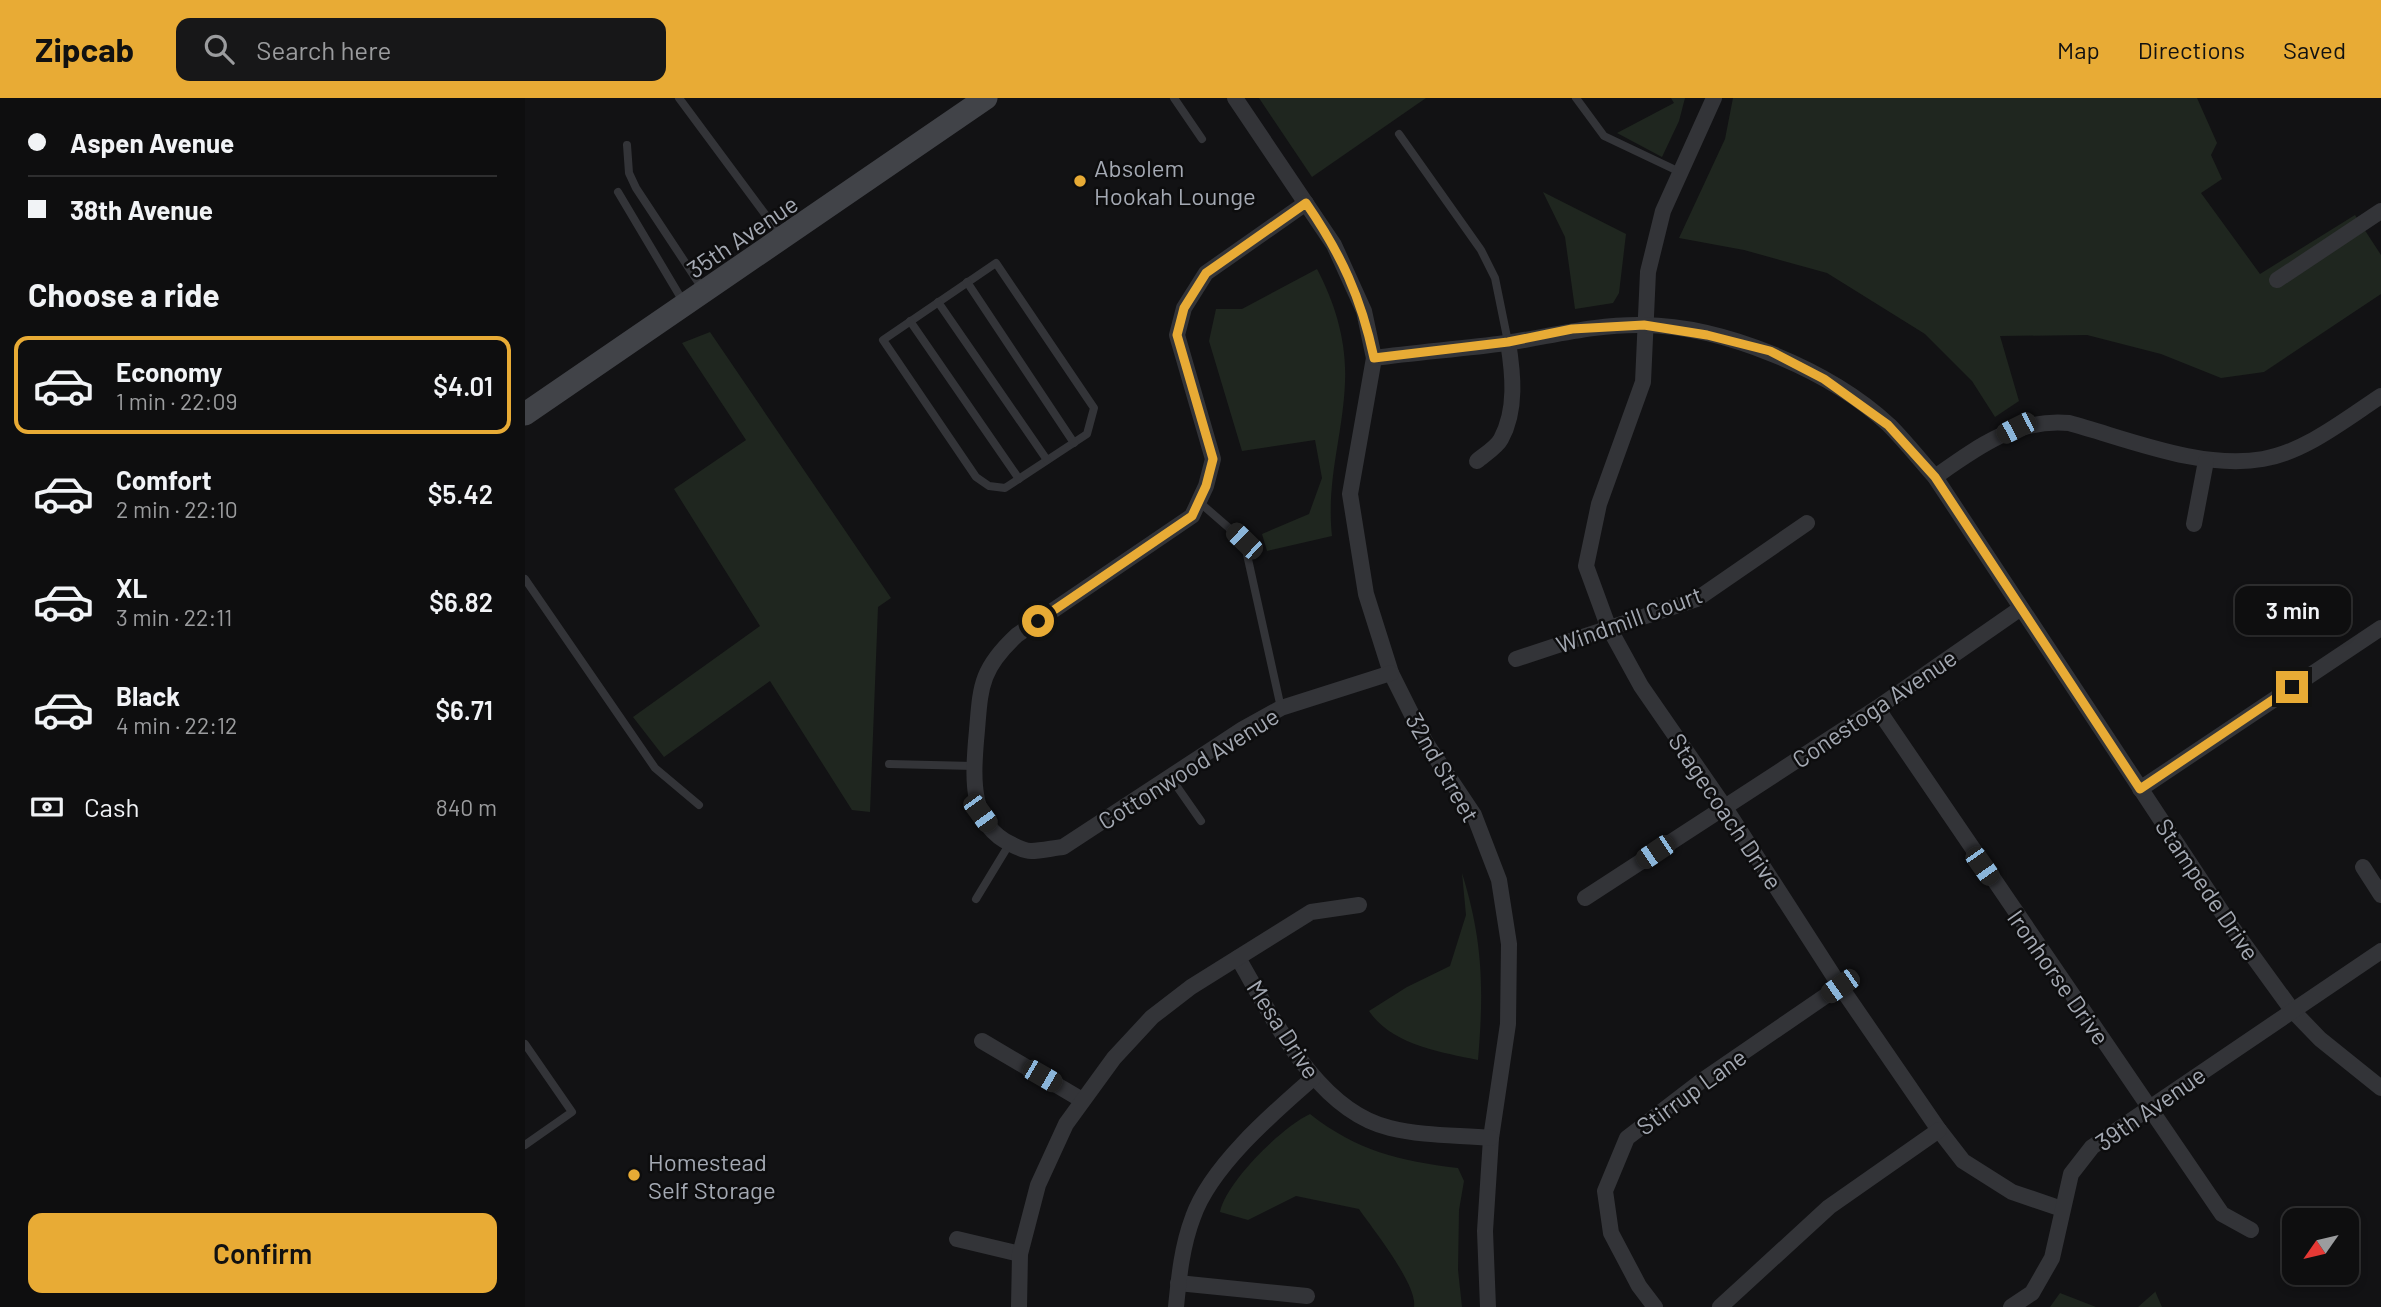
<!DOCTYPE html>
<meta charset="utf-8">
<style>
:root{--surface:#0e0e0f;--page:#171718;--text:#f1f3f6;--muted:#9b9c9e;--line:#2e2e2f;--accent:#e8ab35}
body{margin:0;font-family:Barlow,sans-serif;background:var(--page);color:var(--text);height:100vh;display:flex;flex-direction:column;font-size:26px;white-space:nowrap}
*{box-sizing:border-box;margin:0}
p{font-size:23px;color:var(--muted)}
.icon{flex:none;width:38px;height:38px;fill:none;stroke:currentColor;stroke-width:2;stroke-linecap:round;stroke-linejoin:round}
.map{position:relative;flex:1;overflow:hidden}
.sheet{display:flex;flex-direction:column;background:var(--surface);width:525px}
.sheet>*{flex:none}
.guide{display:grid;align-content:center;height:154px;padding:0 28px;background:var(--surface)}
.needle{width:46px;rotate:236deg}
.tools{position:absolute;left:1757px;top:1110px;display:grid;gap:14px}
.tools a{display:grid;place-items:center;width:77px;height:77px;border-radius:14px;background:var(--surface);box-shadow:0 4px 10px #0003,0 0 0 2px var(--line);font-size:35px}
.end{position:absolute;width:32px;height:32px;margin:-16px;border:9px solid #e8ab35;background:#111;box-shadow:0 0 0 4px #111}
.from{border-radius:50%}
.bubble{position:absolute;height:49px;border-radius:14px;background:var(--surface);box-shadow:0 4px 10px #0003,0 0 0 2px var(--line);font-size:23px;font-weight:600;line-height:49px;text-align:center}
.car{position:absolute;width:21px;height:42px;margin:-21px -10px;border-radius:9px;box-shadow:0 0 5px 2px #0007;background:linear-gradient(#222 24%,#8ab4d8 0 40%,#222 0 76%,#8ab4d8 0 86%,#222 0)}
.guide b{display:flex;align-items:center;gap:24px;height:66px;font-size:26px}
.guide b+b{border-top:2px solid var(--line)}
.guide i{width:18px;height:18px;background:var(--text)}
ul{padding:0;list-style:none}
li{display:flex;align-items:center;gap:21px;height:98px;margin:0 14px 10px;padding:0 14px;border:4px solid transparent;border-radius:14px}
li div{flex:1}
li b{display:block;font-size:26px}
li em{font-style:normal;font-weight:600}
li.active{border-color:var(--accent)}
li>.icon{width:63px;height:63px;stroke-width:1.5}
h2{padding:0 28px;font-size:32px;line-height:84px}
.pay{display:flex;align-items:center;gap:18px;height:77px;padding:0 28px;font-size:26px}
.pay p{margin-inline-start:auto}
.primary-button{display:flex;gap:14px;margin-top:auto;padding:14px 28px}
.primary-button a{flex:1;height:80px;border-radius:14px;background:var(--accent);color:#111;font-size:28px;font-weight:600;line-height:80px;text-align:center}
header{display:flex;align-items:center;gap:42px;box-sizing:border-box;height:98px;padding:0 35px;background:var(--accent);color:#111}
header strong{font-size:33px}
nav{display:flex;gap:38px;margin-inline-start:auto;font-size:24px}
.search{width:490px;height:63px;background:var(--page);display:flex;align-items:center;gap:18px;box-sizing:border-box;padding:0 24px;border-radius:14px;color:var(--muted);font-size:26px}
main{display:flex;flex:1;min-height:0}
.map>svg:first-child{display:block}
</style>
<header>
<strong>Zipcab</strong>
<div class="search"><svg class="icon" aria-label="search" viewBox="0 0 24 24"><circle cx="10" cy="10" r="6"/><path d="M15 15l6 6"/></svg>Search here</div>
<nav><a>Map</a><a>Directions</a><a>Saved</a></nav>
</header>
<main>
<section class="sheet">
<div class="guide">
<b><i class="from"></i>Aspen Avenue</b>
<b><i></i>38th Avenue</b>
</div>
<h2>Choose a ride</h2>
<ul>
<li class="active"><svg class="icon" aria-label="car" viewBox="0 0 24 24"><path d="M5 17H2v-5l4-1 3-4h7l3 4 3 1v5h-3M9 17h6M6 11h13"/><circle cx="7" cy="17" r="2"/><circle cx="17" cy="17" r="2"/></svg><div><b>Economy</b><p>1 min · 22:09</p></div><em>$4.01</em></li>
<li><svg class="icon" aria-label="car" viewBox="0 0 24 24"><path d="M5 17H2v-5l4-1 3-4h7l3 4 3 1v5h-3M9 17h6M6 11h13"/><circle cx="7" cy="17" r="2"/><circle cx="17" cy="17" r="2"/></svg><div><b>Comfort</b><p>2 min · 22:10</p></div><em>$5.42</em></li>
<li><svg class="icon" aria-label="car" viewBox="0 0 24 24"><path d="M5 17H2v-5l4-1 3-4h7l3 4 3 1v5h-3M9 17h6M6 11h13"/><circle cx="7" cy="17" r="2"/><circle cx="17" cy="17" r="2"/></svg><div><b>XL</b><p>3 min · 22:11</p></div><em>$6.82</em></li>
<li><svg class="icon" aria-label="car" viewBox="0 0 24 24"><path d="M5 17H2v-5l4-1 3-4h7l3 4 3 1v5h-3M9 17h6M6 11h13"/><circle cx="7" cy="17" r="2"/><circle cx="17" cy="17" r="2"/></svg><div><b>Black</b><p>4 min · 22:12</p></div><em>$6.71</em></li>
</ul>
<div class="pay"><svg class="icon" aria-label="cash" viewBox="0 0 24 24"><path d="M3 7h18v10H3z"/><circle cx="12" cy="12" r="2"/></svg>Cash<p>840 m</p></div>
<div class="primary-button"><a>Confirm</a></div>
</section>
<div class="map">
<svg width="1856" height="1209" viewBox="0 0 1856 1209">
<rect width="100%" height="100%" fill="#121214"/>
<!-- green -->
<g fill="#1f261f">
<path d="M734,0H901L787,79Z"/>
<path d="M1146,0H1160L1154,23L1137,59L1092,35L1149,5Z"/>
<path d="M1208,0H1672L1692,45L1686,57L1697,81L1676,95L1735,176L1830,117L1856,157V196L1739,274L1696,280L1636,256L1562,237L1475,238L1494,303L1470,319L1447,283L1400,236L1302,175L1219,152L1154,140L1200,41Z"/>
<path d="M1018,94L1101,136L1094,195L1088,205L1050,211L1040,139Z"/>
<path d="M792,171C810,205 822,244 820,284C818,338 801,381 807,438L742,453L737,436L784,416L797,380L790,342L717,353L684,243L691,211H717Z"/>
<path d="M185,234L366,500L353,509L345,714L327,712L245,583L139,659L108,619L235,528L149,391L221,342L157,245Z"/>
<path d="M937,775C958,843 959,891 953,962C915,954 867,947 844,913L882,889L925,868L941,817Z"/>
<path d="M785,1016C832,1053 874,1063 933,1070L939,1083L934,1112L933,1172L937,1209H889C893,1187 847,1130 834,1111L771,1098L723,1122L695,1114C701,1084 757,1029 785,1016Z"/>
<path d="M1630,1193L1637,1209H1613L1630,1194Z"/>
<path d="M1535,1195L1571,1209H1525Z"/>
</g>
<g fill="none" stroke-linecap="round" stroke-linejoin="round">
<!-- lane -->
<g stroke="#333438" stroke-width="8">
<path d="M154,0L257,139"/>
<path d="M649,0L677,41"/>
<path d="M1051,0L1079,38L1157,75"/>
<path d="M874,36L956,152L970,180L983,244"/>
<path d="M102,47L104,75L111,90L177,190"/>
<path d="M93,94L159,205"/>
<path d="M471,165L569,310L562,336L480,390L464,388L451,379L358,242Z"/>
<path d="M442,184L549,345"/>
<path d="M413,204L522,362"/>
<path d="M385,223L494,381"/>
<path d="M673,403L719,443L756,610"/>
<path d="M0,481L130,670L174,707"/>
<path d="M364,666L449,668"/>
<path d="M646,680L676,723"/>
<path d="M451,801L485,745"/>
<path d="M0,946L47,1014L0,1047"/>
</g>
<!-- street -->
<g stroke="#333438" stroke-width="16">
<path d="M710,0L809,147L839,213L849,260L825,396L841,496L866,575L901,645L949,717L974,782L984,846L983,926L966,1040L960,1133L963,1209"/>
<path d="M1189,0L1138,113L1123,174L1118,284L1074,406L1061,468L1083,528L1116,588L1199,708L1315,888L1414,1032L1438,1063L1487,1094L1537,1111"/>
<path d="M781,105L681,175L659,210L652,237L688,361L681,388L667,418L492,537C452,574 456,592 451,643C448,681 445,727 486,746C492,749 499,753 506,753C516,753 528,750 538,749L718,631L756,610L866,575"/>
<path d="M1752,182L1856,113"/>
<path d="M849,260C893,254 937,251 981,245C1027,238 1071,226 1118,227C1199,228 1305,272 1364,327C1380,343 1395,362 1410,379L1706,828L1767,912L1795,941L1856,990"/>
<path d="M952,363C959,357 972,349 976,341C992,312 988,275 983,244"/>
<path d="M1410,379C1451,350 1491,320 1544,325C1603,341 1677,372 1738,361C1780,354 1821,321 1856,298"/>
<path d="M1669,426L1681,363"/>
<path d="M991,561L1172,501L1282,425"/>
<path d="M1352,610L1697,1116L1726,1132"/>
<path d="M1615,691L1856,530"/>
<path d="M1838,769L1856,797"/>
<path d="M1060,800L1352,610L1496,510"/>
<path d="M713,860C748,920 792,1013 865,1030C898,1038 933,1037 966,1040"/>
<path d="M457,943L557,1002"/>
<path d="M432,1141L495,1156"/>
<path d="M653,1185L782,1198"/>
<path d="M494,1209L495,1156L513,1087L541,1026L589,960L627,919L666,889L786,814L834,807"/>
<path d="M651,1209C654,1178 657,1148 668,1119C686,1068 748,1015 788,980"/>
<path d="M1130,1209L1114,1188L1086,1135L1080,1093L1102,1040L1175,984L1315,888"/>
<path d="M1195,1209L1304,1109L1414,1032"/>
<path d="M1486,1209L1507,1195L1527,1160L1546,1076L1567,1049L1856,853"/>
</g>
<!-- secondary -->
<path stroke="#414348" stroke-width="23" d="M0,316L461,0"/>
</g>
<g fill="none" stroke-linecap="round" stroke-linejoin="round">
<!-- route -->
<path stroke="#e8ab35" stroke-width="9" d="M513,523L667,418L681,388L688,361L652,237L659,210L681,175L781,105C816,156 836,199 849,260L983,244L1047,231L1119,227L1182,237L1245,253L1299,281L1363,327L1410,379L1615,691L1767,589"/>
</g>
<!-- markers -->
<g fill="#e8ab35" stroke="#0d0d0e" stroke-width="2.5">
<circle cx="555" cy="83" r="7"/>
<circle cx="109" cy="1077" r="7"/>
</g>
<g text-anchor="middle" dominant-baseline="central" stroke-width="5" stroke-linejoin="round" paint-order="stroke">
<!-- poi labels -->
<g font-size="24" fill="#a4a9b3" stroke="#0d0d0e" text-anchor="start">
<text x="569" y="69">Absolem<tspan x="569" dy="28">Hookah Lounge</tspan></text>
<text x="123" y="1063">Homestead<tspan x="123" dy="28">Self Storage</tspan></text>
</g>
<!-- street labels -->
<g font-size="24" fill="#a4a9b3" stroke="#0d0d0e">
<text transform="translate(217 138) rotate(-34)">35th Avenue</text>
<text transform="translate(1104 521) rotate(-20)">Windmill Court</text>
<text transform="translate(1349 610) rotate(-34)">Conestoga Avenue</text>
<text transform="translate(918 669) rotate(60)">32nd Street</text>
<text transform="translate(663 670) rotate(-32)">Cottonwood Avenue</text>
<text transform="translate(1201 713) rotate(56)">Stagecoach Drive</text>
<text transform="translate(1683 791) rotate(56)">Stampede Drive</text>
<text transform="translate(1534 879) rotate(55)">Ironhorse Drive</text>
<text transform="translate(759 931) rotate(57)">Mesa Drive</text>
<text transform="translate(1166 993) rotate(-36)">Stirrup Lane</text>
<text transform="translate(1625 1010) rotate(-35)">39th Avenue</text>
</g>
</g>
</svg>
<div class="tools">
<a><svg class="needle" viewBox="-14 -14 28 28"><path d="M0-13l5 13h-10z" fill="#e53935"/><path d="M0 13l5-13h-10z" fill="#9b9c9e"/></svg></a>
</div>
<i class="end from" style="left:513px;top:523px"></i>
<i class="end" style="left:1767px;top:589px"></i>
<div class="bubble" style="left:1710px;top:488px;width:116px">3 min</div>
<i class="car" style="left:1491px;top:330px;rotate:243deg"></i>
<i class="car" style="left:719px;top:443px;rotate:314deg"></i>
<i class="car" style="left:455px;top:715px;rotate:144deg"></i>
<i class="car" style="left:1130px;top:754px;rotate:236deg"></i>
<i class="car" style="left:1457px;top:768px;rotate:145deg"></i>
<i class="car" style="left:1315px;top:888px;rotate:235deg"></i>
<i class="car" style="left:517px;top:978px;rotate:120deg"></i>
</div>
</main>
